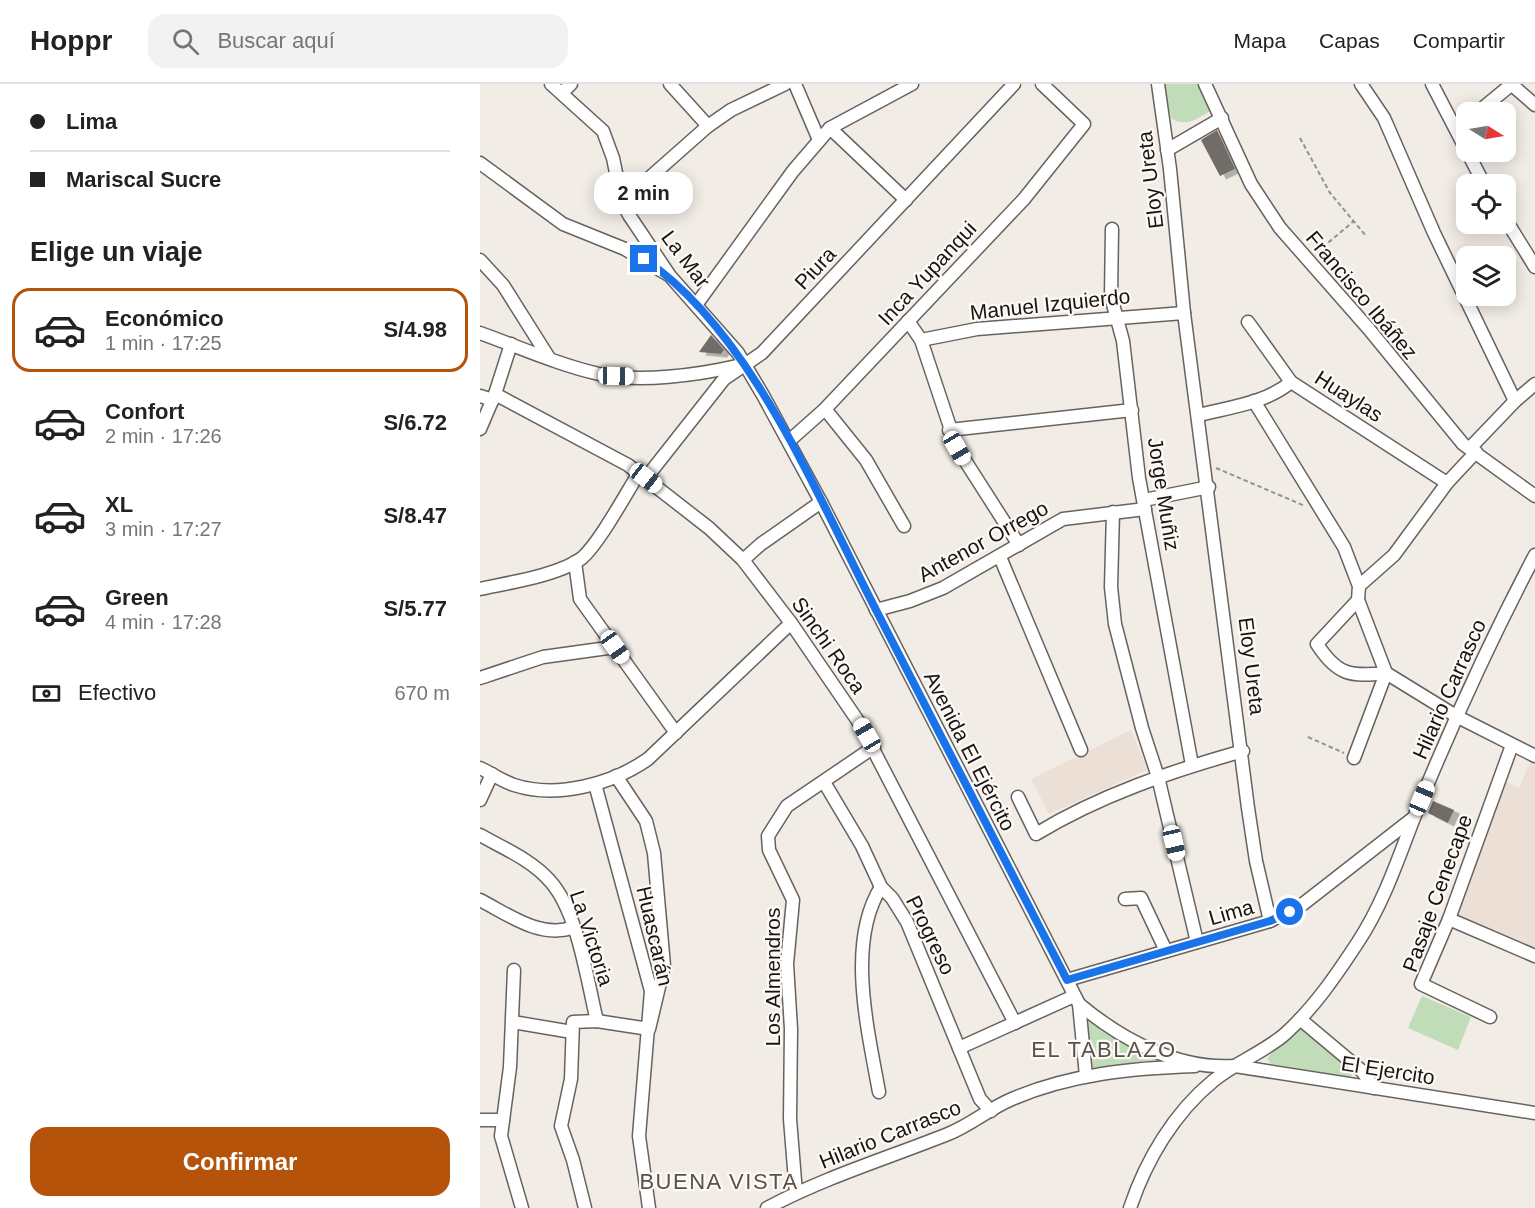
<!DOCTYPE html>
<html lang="es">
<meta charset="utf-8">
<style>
:root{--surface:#fff;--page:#f2f2f2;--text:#222;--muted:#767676;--line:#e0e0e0;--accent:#b45309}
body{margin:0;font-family:Arial,sans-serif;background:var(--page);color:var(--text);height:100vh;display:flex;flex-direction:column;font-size:22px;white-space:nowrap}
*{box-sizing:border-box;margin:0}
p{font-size:20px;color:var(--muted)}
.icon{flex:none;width:33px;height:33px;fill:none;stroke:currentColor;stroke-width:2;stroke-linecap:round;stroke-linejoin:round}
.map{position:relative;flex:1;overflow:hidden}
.sheet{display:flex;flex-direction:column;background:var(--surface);width:480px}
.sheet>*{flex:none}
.top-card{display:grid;align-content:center;height:132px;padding:0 30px;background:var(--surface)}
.needle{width:39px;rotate:101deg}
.fabs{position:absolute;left:976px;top:18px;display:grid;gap:12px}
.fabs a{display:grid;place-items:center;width:60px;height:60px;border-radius:12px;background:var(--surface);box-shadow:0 3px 15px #0003;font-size:30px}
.end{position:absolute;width:27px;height:27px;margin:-14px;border:8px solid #1a73e8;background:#fff;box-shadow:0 0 0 3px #fff}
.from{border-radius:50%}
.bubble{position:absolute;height:42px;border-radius:18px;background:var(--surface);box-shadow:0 3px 15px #0003;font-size:20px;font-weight:700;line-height:42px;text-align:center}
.car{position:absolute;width:18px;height:36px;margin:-18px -9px;border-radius:8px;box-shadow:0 0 4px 2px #0007;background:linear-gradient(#fff 24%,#345 0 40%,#fff 0 76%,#345 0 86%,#fff 0)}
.top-card b{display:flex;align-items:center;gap:21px;height:57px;font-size:22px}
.top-card b+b{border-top:2px solid var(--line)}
.top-card i{width:15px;height:15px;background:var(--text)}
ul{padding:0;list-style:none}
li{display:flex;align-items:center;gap:18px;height:84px;margin:0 12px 9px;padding:0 18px;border:3px solid transparent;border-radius:18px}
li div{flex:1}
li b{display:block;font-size:22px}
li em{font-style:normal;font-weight:700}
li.active{border-color:var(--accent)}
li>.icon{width:54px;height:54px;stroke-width:1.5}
h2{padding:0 30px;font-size:27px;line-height:72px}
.pay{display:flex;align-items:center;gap:15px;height:66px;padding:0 30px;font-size:22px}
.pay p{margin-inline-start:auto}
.action{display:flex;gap:12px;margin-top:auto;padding:12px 30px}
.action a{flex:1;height:69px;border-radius:18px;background:var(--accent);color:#fff;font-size:24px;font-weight:700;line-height:69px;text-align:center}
header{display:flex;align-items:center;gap:36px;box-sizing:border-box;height:84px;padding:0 30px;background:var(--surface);border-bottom:2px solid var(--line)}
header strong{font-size:28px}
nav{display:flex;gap:33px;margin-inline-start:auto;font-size:21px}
.search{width:420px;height:54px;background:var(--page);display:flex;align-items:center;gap:15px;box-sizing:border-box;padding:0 21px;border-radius:18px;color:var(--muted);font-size:22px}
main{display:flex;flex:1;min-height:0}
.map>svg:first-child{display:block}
</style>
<header>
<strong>Hoppr</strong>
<div class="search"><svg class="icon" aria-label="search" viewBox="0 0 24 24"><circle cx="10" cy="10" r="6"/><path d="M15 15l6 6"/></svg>Buscar aquí</div>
<nav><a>Mapa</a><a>Capas</a><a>Compartir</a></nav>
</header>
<main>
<section class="sheet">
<div class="top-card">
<b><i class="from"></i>Lima</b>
<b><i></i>Mariscal Sucre</b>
</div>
<h2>Elige un viaje</h2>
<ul>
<li class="active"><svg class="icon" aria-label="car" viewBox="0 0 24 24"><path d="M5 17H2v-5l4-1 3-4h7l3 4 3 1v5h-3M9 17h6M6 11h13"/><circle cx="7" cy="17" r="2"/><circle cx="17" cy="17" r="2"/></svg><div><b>Económico</b><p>1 min · 17:25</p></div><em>S/4.98</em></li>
<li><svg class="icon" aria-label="car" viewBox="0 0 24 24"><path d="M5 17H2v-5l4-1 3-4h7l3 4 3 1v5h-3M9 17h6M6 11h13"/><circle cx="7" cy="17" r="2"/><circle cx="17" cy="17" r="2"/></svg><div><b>Confort</b><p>2 min · 17:26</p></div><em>S/6.72</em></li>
<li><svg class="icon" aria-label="car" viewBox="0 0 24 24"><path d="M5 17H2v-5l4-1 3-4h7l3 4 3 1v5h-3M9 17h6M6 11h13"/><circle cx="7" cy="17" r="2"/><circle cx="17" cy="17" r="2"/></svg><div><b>XL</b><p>3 min · 17:27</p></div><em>S/8.47</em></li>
<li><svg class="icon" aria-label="car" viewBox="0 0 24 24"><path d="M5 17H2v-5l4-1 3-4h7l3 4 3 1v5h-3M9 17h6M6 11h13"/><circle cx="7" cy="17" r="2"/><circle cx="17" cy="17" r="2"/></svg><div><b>Green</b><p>4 min · 17:28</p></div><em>S/5.77</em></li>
</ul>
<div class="pay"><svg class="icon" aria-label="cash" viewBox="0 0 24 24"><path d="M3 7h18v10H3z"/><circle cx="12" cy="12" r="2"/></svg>Efectivo<p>670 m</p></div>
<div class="action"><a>Confirmar</a></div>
</section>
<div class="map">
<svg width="1055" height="1124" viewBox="0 0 1055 1124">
<defs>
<filter id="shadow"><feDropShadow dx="6" dy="3.5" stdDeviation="0" flood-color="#0004"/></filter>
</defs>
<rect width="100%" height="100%" fill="#f2ece6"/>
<!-- built -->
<g fill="#ecdfd5">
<path d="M651,646L667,686L569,730L551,695Z"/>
<path d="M1050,678L1055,680V868L975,834L1023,696L1039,704Z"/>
</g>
<!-- green -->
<g fill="#c0dcb9">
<path d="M682,0H722L735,25C720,32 707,45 691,34Z"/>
<path d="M942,912L991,933L978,966L928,944Z"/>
<path d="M606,932L638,956L678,976L612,984Z"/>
<path d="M821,941L871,985L872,991L869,993L791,980L787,974Z"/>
</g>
<!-- building -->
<g fill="#716c67" filter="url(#shadow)">
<path d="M737,46L755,85L740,92L721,56Z"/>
<path d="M231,251L244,266L241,270L219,268Z"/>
<path d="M953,717L974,726L968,739L948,729Z"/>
</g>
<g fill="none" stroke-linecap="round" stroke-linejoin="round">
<!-- minor casing -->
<g stroke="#68625e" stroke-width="15">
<g id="minor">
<path d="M71,0L123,47L133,74L142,118L149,131L190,192L258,269L284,313L341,418L599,920C642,956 698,986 755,982L1055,1029"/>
<path d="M190,0L228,42"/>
<path d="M315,0L339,56"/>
<path d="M678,0L690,85L704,229L768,724L776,777L790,837"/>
<path d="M725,0L771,100L800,144L888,244L983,360L1055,412"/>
<path d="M881,0L904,34L954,149L1035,317"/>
<path d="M952,0L1004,100"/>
<path d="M1031,0L1055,21"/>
<path d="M82,9L91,0"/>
<path d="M998,28L1032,0"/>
<path d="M350,44L426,116"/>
<path d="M687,66L742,34"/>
<path d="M0,79L83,140L145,165L187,190"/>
<path d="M142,118L228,42L251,26L305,0"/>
<path d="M1026,136L1055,183"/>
<path d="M632,145L631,213L643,257L659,394L712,681"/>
<path d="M0,176L23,201L69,274"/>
<path d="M216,221L313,87L350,44L432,0"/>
<path d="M428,237L441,256L477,364L539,461"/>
<path d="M768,238L811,298L967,399"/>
<path d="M0,249C39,263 79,281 119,290C159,299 218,291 257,282"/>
<path d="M441,256L497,245L704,229"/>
<path d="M15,310L148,381L229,444L263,476L311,539L380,640L535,939"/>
<path d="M0,312L13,316"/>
<path d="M774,317L864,463L879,502L878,516L906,589L874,674"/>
<path d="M345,325L386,376L424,442"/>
<path d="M719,331C751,323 786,319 811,298"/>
<path d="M0,345L15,310L31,260"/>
<path d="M469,346L652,326"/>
<path d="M309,357L345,325L544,115L604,40L562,0"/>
<path d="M990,364L1035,317L1055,300"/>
<path d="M166,394L244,295L282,269L534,0"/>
<path d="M664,416L729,403"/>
<path d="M633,428L631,503L635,540L662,644L678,693L717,858"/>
<path d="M520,473L601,666"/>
<path d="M263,476L281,460L341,418"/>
<path d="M95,478L100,515L196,649"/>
<path d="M879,502L914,471L967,399L996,368"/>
<path d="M0,505C27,499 80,491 102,474C120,458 145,411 159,389"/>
<path d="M878,516L837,560C857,591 870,593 906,589"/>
<path d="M396,526L430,517L463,504L583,435L665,425"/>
<path d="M906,589L976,632L1055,672"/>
<path d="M0,594L63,573L135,563"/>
<path d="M0,684C11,689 22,697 34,701C77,715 132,700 168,675L311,539"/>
<path d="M344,698L382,762L401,803L412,814L427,838L500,1015L511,1027"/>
<path d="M115,700L171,907L159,1052L169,1124"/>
<path d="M538,713L556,750C620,711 692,687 763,667"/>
<path d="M0,716L12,690"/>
<path d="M0,751C23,764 52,776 70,797C98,828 107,896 117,937"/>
<path d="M645,815L661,814L686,867"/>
<path d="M0,816C29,831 59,854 92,844"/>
<path d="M969,835L1055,872"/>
<path d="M34,886L30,983L21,1052L42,1124"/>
<path d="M587,896L790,837L823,820L932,735"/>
<path d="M599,920L606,992"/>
<path d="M1010,933L941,900L969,835L1032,661"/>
<path d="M820,935L882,987L894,1004"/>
<path d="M33,938L92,948"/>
<path d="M479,964L594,912"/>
<path d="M399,1008C388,946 366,859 401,803"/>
<path d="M0,1036H23"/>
<path d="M316,1109L310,1035L311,945L307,880L313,816L289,766L288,752L307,722L394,663"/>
<path d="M105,1124L93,1076L81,1042L91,995L93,938L117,937L169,945L184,882L174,769L166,737L136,692"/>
<path d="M287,1124C345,1093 408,1074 468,1050C491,1041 510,1024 532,1015C590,990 653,984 715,982"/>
<path d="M650,1124C666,1076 694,1029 733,997C756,978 783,969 805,950C834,924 857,890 878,858C909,811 924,755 946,704C979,625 1015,547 1055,471"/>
</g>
</g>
<!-- path -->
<g stroke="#95918d" stroke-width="2" stroke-dasharray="4.5 3" stroke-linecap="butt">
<path d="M820,54L850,109L886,152"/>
<path d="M837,168L874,137"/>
<path d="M736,384L825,422"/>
<path d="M828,653L864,669"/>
</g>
<!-- minor -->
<use href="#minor" stroke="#fff" stroke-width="12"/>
</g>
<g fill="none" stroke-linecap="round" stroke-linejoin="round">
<!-- route -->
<path stroke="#1a73e8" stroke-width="8" d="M164,175C271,246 338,414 396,526C460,650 523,773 587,896L790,837L810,828"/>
</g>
<g text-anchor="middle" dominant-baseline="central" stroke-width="4.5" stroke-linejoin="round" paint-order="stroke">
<!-- street labels -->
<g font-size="21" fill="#171513" stroke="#fff9f5">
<text transform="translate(670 96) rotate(-97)">Eloy Ureta</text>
<text transform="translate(206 175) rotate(53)">La Mar</text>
<text transform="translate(335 184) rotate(-47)">Piura</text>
<text transform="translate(447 189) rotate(-47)">Inca Yupanqui</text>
<text transform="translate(882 211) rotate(50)">Francisco Ibáñez</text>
<text transform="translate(570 220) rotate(-6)">Manuel Izquierdo</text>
<text transform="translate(869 312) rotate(33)">Huaylas</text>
<text transform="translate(684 410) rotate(81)">Jorge Muñiz</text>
<text transform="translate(503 457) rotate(-29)">Antenor Orrego</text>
<text transform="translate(349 561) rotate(55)">Sinchi Roca</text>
<text transform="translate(772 582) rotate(83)">Eloy Ureta</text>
<text transform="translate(969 605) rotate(-66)">Hilario Carrasco</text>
<text transform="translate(490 667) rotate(63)">Avenida El Ejército</text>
<text transform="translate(957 809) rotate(-70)">Pasaje Cenecape</text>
<text transform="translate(751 828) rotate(-16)">Lima</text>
<text transform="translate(451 851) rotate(64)">Progreso</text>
<text transform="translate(175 852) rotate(77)">Huascarán</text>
<text transform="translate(112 854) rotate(72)">La Victoria</text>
<text transform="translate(292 893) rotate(-90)">Los Almendros</text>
<text transform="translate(908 986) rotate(9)">El Ejercito</text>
<text transform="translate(410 1050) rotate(-22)">Hilario Carrasco</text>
</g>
<!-- neighbourhood labels -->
<g font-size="22" letter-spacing="1.5" fill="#57524d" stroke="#fff9f5">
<text x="624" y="965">EL TABLAZO</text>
<text x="239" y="1097">BUENA VISTA</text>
</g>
</g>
</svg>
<div class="fabs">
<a><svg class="needle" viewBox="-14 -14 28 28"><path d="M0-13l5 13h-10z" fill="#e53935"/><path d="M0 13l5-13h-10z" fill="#767676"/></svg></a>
<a><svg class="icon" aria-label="locate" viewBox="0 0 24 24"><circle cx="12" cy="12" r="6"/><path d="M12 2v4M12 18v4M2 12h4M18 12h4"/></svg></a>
<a><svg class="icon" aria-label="layers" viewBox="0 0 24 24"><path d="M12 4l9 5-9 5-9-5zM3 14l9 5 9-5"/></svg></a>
</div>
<i class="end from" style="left:810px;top:828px"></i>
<i class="end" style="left:164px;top:175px"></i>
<div class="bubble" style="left:114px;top:88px;width:99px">2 min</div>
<i class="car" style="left:136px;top:292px;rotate:91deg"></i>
<i class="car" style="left:477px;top:364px;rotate:150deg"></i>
<i class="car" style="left:166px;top:394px;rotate:128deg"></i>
<i class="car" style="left:135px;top:563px;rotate:145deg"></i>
<i class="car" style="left:387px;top:651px;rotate:330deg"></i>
<i class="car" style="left:942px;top:714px;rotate:23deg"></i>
<i class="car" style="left:694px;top:759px;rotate:167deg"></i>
</div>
</main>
